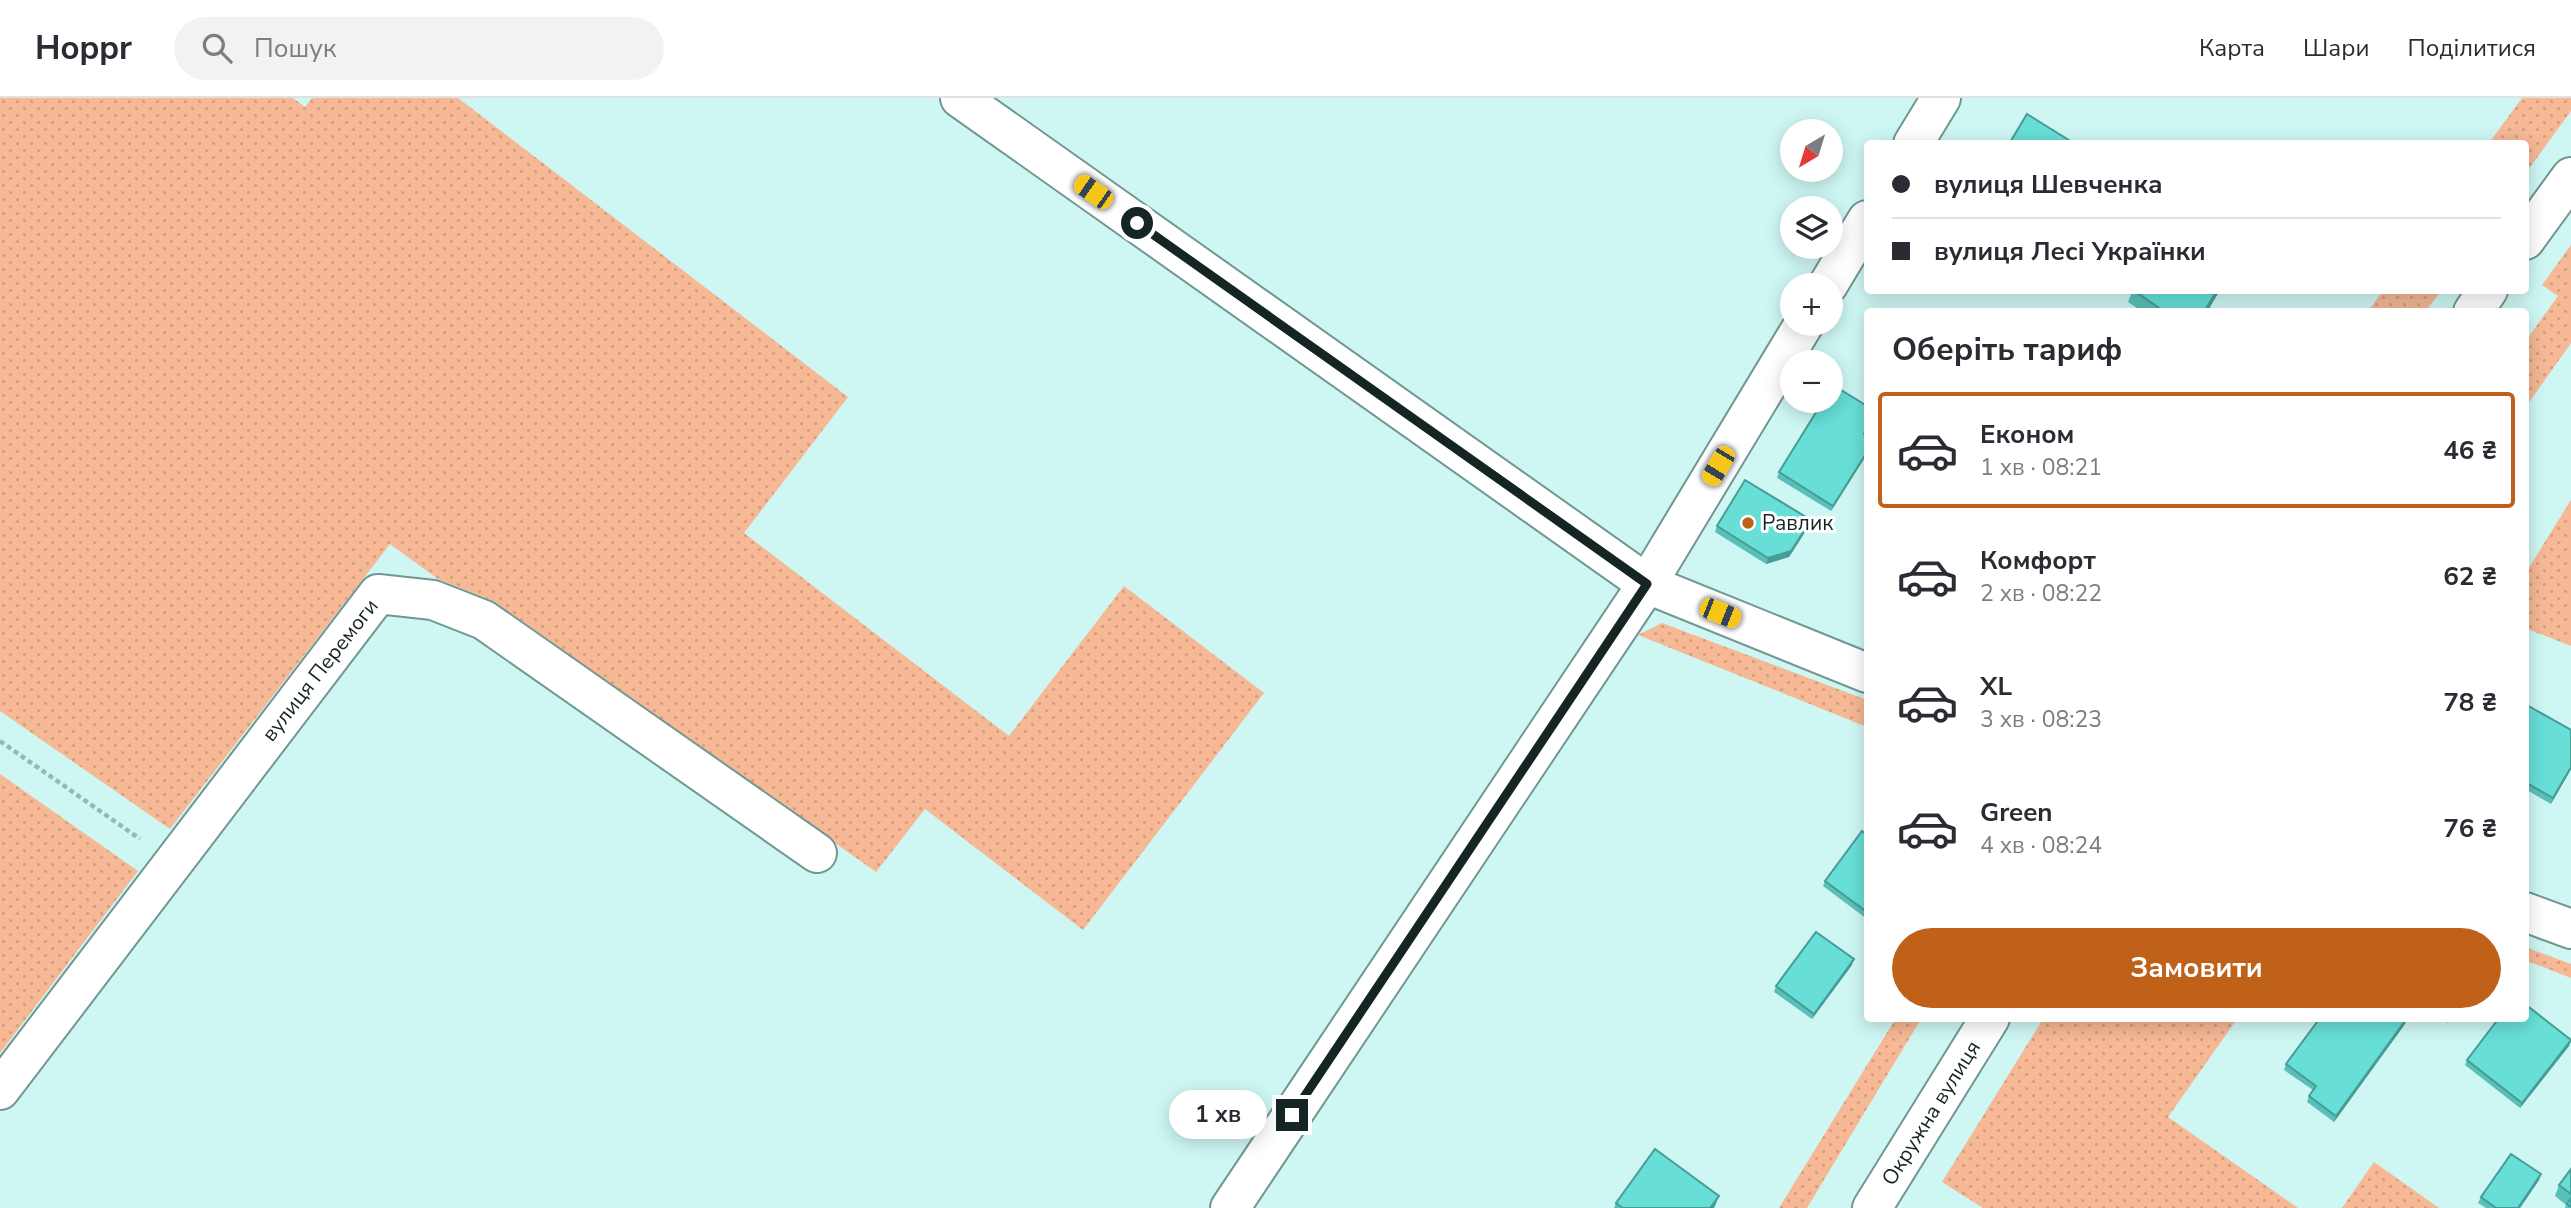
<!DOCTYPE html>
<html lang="uk">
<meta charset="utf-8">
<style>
:root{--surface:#fff;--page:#f2f2f3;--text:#2b2b33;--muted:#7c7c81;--line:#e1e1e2;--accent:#c0611a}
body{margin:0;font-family:"Nunito Sans",sans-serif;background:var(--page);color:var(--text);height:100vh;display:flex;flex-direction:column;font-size:26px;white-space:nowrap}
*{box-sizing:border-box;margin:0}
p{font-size:23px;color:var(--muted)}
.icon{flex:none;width:38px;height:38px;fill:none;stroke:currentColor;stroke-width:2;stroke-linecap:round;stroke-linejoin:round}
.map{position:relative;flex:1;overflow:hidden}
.panel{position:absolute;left:1864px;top:210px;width:665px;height:714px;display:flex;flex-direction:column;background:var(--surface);border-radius:7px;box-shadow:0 4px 18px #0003}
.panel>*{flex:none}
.guide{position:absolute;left:1864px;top:42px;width:665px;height:154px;border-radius:7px;box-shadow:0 4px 18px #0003;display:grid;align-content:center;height:154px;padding:0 28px;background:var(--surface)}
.needle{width:46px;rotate:218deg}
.buttons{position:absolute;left:1780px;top:21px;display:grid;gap:14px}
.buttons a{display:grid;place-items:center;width:63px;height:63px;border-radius:50%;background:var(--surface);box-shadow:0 4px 18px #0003;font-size:35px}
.end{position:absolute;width:32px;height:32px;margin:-16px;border:9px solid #152523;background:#fff;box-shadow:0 0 0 4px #fff}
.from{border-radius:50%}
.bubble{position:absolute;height:49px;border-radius:24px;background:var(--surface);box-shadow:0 4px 18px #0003;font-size:23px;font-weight:700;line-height:49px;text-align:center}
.car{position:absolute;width:21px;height:42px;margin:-21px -10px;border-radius:9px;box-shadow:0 0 5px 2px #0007;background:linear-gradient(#f5c518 24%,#345 0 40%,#f5c518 0 76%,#345 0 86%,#f5c518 0)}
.guide b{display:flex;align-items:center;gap:24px;height:66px;font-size:26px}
.guide b+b{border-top:2px solid var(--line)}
.guide i{width:18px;height:18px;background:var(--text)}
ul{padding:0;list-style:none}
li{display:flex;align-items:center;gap:21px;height:116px;margin:0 14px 10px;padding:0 14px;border:4px solid transparent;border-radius:7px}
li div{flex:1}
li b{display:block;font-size:26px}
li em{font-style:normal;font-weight:700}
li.current{border-color:var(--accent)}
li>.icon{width:63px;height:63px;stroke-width:1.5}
h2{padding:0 28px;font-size:32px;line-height:84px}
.action{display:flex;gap:14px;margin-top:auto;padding:14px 28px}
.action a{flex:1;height:80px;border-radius:42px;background:var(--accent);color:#fff;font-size:28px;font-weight:700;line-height:80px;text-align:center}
header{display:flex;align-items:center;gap:42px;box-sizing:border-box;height:98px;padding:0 35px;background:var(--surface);border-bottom:2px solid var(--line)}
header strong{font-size:33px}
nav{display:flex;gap:38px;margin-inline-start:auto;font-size:24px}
.search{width:490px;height:63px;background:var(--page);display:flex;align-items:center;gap:18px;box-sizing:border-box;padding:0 24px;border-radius:38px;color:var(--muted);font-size:26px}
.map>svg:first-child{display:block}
</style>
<header>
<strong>Hoppr</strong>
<div class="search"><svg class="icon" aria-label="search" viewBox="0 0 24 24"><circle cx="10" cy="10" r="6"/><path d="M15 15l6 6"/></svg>Пошук</div>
<nav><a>Карта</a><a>Шари</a><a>Поділитися</a></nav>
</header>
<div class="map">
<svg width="2571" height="1110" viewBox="0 0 2571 1110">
<defs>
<pattern id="green-dots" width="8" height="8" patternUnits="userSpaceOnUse" patternTransform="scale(1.75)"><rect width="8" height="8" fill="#f6b895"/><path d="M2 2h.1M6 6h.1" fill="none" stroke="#d29e80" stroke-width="1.8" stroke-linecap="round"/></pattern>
</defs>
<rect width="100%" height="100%" fill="#cef7f3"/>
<!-- green -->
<g fill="url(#green-dots)">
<path d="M0,0H293L305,9L312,0H458L848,299L744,435L1009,638L1124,488L1264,595L1083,832L925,711L876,774L495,504L438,481L390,446L170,731L0,613Z"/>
<path d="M2522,0H2571V13L2525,76V46L2489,45Z"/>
<path d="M2571,147V245L2525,310V244L2558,198L2542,187Z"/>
<path d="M2383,193V192L2441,193L2426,213H2368Z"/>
<path d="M2571,402V548L2525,530V476Z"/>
<path d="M1662,525L1867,602V629L1638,537Z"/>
<path d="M0,676L138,773L0,955Z"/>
<path d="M2525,849L2571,866V880L2525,862Z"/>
<path d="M1896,920L1921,921L1807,1110H1779Z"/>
<path d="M2043,921H2237L2168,1019L2298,1110H1983L1942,1084Z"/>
<path d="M2374,1064L2439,1110H2342Z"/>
</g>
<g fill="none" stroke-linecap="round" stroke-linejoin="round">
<!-- minor casing -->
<g stroke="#719793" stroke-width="42">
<g id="minor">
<path d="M960,0L1647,486L1867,575"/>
<path d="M1913,46L1941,0"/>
<path d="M1828,187L1867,122"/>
<path d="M2525,814L2571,831"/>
<path d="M0,992L378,496L433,502L484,522L817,755"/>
<path d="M1230,1110L1647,486L1804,226"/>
</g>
</g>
<!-- highway casing -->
<g stroke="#719793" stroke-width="42">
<g id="highway">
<path d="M2525,142L2571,79"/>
<path d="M2473,214L2488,192"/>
<path d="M1872,1110L1990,920"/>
</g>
</g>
<!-- path -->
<path stroke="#96b7b4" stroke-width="4.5" stroke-dasharray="5 3.5" stroke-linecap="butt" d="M0,643L140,741"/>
<!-- minor -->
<use href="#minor" stroke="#fff" stroke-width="38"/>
<!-- highway -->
<use href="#highway" stroke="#fff" stroke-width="38"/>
</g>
<!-- wall -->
<g fill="#59c0b9">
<path d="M2133,192H2220L2207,214H2143L2128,204Z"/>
<path d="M1867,308V332L1865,337L1867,338V356L1831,413L1777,380L1779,374Z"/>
<path d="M1811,422L1809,428L1789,459L1766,466L1715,434L1717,428Z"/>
<path d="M2525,606L2571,671L2551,706L2525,691Z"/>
<path d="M1867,737V821L1823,788L1825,783Z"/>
<path d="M1852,867L1812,921L1774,894L1776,888Z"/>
<path d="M2440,920H2451L2448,925Z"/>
<path d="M2405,926L2334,1024L2307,1004L2309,998L2313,992L2284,972L2286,966Z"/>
<path d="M2569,948L2520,1010L2465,967L2467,962Z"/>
<path d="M2571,1071V1110H2565L2566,1107L2555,1098L2559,1087Z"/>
<path d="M2541,1076L2539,1082L2520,1110H2486L2478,1105L2481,1099Z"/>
<path d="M1719,1098L1714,1110H1614L1616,1105Z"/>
</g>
<!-- shaded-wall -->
<g fill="#489c96">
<path d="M2217,192H2220L2207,214H2204Z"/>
<path d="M1867,354V356L1831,413L1833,408Z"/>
<path d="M1811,422L1809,428L1789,459L1766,466L1768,460Z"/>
<path d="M2571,669V671L2551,706L2553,700Z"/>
<path d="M1854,861L1852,867L1812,921L1814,916Z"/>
<path d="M2407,920L2405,926L2334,1024L2336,1018Z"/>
<path d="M2571,942L2569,948L2520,1010L2522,1005Z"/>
<path d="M2541,1076L2539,1082L2520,1110H2518Z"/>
<path d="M1719,1098L1714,1110H1710Z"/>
</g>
<!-- building -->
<g fill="#67dfd7" stroke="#489c96" stroke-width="2">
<path d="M2027,16L2075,46H2009Z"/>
<path d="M2133,192H2217L2204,214H2165Z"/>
<path d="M1833,287L1867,308V330L1864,336L1867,338V354L1833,408L1779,374L1823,303H1830V291Z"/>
<path d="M1745,382L1811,422L1791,453L1768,460L1717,428Z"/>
<path d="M2525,606L2571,632V669L2553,700L2525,684Z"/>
<path d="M1862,733L1867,737V814L1825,783Z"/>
<path d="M1816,834L1854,861L1814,916L1776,888Z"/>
<path d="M2525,906L2571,942L2522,1005L2467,962L2499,920H2525Z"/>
<path d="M2320,920H2407L2336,1018L2309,998L2316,988L2286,966Z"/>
<path d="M1655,1051L1719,1098L1710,1110H1623L1616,1105Z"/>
<path d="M2511,1056L2541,1076L2518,1110H2496L2481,1099Z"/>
<path d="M2571,1071V1096L2559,1087Z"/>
<path d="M2571,1100V1109L2567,1106Z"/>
</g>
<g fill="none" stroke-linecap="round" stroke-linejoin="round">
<!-- route -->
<path stroke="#152523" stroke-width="9" d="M1137,125L1647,486L1292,1017"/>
</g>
<!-- markers -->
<circle fill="#c0611a" stroke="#fff" stroke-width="2.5" cx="1748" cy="425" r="7"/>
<g text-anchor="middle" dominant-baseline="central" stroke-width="6" stroke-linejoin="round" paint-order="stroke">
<!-- poi labels -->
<g font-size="21" fill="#152523" stroke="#fff" text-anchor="start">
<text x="1762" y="425">Равлик</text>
</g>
<!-- street labels -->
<g font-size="21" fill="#152523" stroke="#fff">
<text transform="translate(320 572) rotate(-52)">вулиця Перемоги</text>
<text transform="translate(1931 1015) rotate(-58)">Окружна вулиця</text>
</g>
</g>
</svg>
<div class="buttons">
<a><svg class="needle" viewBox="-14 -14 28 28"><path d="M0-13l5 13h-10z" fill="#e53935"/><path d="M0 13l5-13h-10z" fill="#7c7c81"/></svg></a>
<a><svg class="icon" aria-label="layers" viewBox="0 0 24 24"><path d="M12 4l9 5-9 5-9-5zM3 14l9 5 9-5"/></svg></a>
<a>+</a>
<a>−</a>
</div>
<i class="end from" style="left:1137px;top:125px"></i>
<i class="end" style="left:1292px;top:1017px"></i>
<div class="bubble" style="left:1169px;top:992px;width:98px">1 хв</div>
<i class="car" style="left:1093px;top:94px;rotate:305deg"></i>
<i class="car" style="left:1718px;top:368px;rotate:211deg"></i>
<i class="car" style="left:1720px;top:515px;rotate:112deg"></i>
<div class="guide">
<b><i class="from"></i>вулиця Шевченка</b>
<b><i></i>вулиця Лесі Українки</b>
</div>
<section class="panel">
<h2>Оберіть тариф</h2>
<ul>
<li class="current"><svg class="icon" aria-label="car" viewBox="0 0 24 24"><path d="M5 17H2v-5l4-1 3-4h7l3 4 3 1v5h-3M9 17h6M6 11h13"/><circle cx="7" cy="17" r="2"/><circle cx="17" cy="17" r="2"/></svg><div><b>Економ</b><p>1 хв · 08:21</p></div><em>46 ₴</em></li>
<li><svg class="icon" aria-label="car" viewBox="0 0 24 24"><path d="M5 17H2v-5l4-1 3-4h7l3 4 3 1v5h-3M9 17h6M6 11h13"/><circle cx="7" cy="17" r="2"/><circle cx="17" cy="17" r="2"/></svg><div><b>Комфорт</b><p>2 хв · 08:22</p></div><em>62 ₴</em></li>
<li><svg class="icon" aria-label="car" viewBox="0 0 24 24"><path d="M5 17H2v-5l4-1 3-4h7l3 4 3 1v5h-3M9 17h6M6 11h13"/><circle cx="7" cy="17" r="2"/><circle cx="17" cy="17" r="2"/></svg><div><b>XL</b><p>3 хв · 08:23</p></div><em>78 ₴</em></li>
<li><svg class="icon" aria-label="car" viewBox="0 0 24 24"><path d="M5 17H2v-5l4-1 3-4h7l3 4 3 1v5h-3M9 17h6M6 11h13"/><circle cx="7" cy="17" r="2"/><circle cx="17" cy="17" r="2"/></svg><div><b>Green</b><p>4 хв · 08:24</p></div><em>76 ₴</em></li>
</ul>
<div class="action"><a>Замовити</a></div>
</section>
</div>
